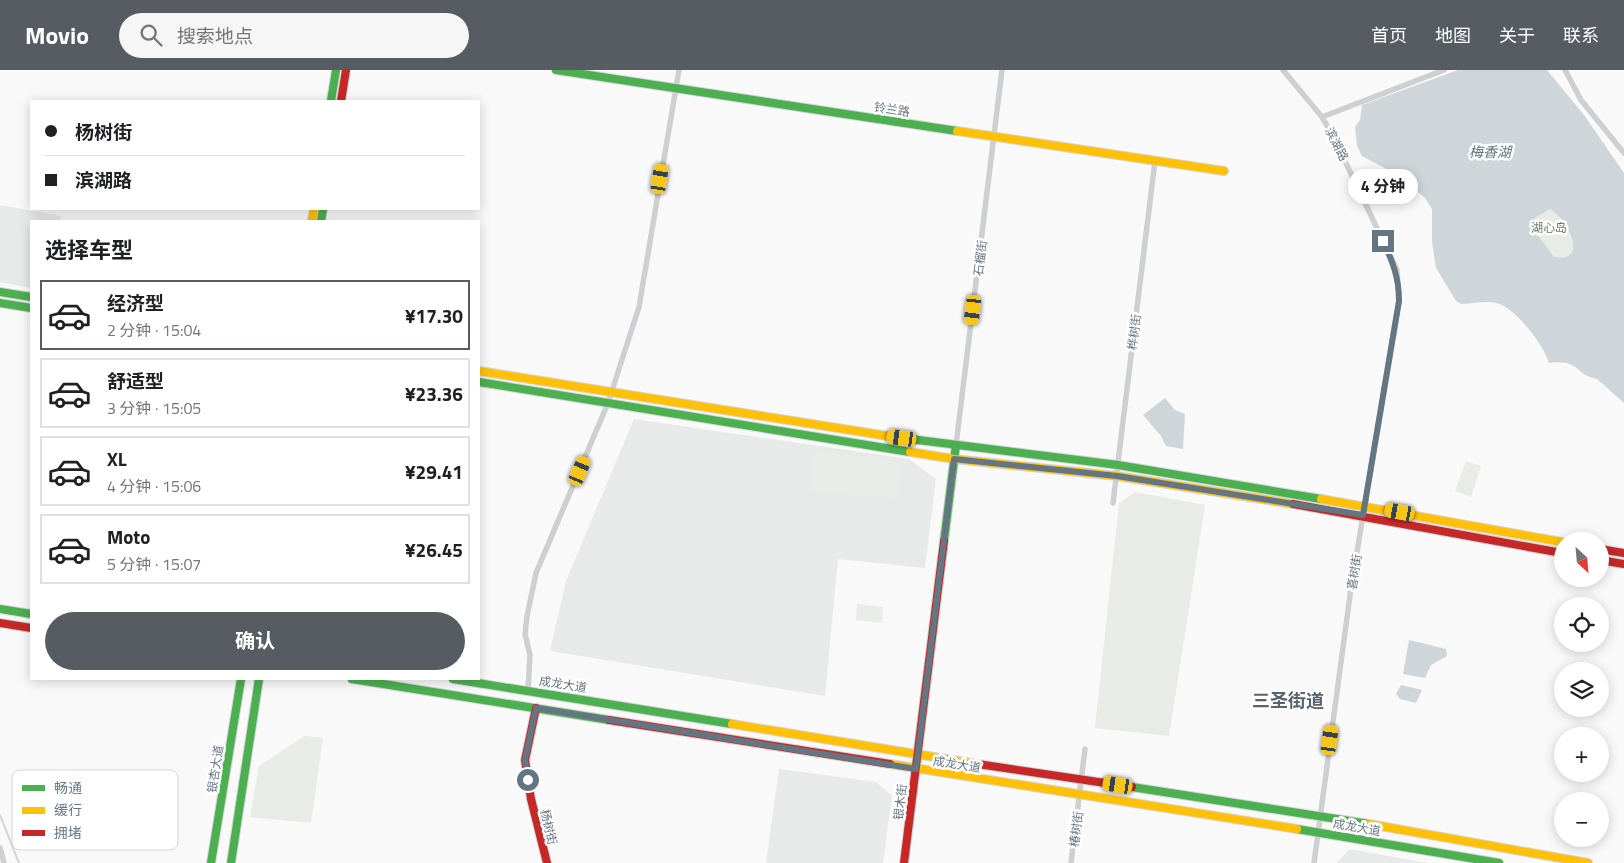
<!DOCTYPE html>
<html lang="zh">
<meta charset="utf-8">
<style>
:root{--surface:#fff;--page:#f6f6f6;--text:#202124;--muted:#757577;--line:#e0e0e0;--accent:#565c61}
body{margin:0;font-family:"Titillium Web","Noto Sans SC",sans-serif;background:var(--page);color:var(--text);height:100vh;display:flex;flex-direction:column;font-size:19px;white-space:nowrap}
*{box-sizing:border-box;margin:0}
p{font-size:16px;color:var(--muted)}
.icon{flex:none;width:28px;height:28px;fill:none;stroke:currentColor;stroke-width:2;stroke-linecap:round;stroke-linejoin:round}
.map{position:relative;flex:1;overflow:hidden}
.panel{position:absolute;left:30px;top:150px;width:450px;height:460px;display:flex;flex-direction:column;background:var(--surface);border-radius:0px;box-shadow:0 2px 12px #0003}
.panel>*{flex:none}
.guide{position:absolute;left:30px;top:30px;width:450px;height:110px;border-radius:0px;box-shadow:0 2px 12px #0003;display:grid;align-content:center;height:110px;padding:0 15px;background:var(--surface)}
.needle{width:32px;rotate:154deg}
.controls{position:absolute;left:1554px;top:462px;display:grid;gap:10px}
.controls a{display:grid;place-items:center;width:55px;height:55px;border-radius:50%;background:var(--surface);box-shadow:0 2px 12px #0003;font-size:25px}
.end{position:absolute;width:22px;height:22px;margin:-11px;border:6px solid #657683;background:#fff;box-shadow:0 0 0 2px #fff}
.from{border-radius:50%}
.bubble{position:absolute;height:35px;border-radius:18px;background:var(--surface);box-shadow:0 2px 12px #0003;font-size:16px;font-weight:700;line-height:35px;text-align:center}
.car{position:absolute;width:15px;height:30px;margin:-15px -8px;border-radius:6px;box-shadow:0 0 4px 1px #0007;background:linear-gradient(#f5c518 24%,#345 0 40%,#f5c518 0 76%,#345 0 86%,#f5c518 0)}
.guide b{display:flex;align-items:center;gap:18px;height:48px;font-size:19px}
.guide b+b{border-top:1px solid var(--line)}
.guide i{width:12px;height:12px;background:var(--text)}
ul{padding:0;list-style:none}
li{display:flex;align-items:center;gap:15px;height:70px;margin:0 10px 8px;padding:0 5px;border:2px solid var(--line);border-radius:0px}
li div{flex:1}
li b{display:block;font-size:19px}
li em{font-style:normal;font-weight:700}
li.selected{border-color:var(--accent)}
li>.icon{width:45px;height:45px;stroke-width:1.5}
h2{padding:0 15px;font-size:22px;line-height:60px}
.action{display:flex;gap:10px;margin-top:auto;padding:10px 15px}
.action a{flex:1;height:58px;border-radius:30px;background:var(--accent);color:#fff;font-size:20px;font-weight:700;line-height:58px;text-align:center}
header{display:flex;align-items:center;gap:30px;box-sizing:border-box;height:70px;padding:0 25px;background:var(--accent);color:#fff}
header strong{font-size:24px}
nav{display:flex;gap:28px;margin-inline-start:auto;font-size:18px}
.search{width:350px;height:45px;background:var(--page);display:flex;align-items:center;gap:12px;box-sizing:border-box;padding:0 18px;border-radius:28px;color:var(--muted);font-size:19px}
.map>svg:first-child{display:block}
</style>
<header>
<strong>Movio</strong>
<div class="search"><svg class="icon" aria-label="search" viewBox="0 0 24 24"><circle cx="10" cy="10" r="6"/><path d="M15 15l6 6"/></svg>搜索地点</div>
<nav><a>首页</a><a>地图</a><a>关于</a><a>联系</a></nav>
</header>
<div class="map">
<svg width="1624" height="793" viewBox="0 0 1624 793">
<rect width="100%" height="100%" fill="#f9f9f9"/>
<!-- built -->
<g fill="#e8e9e9">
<path d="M0,135L61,146L60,151H31V218L0,212Z"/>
<path d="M634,349L909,389L936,409L925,498L838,489L825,626L550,581L566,511Z"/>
<path d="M779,699L876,712L892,726L883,793H766Z"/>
<path d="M1350,779L1427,793H1336Z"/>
</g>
<!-- green -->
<g fill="#e8ebe6">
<path d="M1550,138C1566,148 1590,194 1554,188L1533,159L1535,148Z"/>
<path d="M813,381L902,390L898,429L809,421Z"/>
<path d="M1466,391L1481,396L1471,427L1455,421Z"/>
<path d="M1135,422L1205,435L1169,666L1095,658L1119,433Z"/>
<path d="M857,534L883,537L882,553L856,550Z"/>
<path d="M304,666L323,668L311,753L250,747L259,696Z"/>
</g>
<!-- water -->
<g fill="#ced6d9" fill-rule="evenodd">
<path d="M1458,0H1547L1584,45L1624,103V333L1597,309C1574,305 1581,289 1549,293C1544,275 1515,237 1496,233C1485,230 1472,234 1461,234L1456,231L1436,198L1432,172V139L1425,128L1398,105L1362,86L1357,76L1355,57L1360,50L1362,35ZM1550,139C1567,148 1590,194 1554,187L1533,159L1535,148Z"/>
<path d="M1165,328L1175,340L1185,344L1183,379L1166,376L1161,366L1143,345Z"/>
<path d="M1409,570L1446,579L1447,586L1431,595L1425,608L1403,604Z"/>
<path d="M1401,615L1422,620L1416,633L1400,629L1396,624Z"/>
</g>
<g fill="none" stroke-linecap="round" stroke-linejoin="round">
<!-- stream -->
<path stroke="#ced6d9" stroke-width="2" d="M0,745L19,793"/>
<!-- fast casing -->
<g stroke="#d5d6d7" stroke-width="10">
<g id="fast">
<path d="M556,0L957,61"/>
<path d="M331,31L336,0"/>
<path d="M321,151L323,139"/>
<path d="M0,222L31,227"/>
<path d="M0,233L31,238"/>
<path d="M479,312L910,382"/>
<path d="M894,367L1118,395L1321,429"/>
<path d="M944,471L956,375"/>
<path d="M0,539L31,544"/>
<path d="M352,609L609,650"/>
<path d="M453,609L732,654"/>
<path d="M1132,717L1369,754"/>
<path d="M1297,759L1499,793"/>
<path d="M211,793L241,609"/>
<path d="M231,793L259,609"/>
</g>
</g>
<!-- slow casing -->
<g stroke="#d5d6d7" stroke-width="10">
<g id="slow">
<path d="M957,61L1224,101"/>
<path d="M312,151L314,139"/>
<path d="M479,301L894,367"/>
<path d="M910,382L954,389L1117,406L1293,434"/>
<path d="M1321,429L1562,472"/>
<path d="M732,654L971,693"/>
<path d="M890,694L1297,759"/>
<path d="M1369,754L1588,793"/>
</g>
</g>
<!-- jam casing -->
<g stroke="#d5d6d7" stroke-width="10">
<g id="jam">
<path d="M341,31L346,0"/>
<path d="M1293,434L1562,483"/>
<path d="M1600,479L1624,483"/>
<path d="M1600,490L1624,494"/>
<path d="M0,553L31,558"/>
<path d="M536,638L525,690L531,729L547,793"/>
<path d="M609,650L890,694"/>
<path d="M971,693L1132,717"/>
<path d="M904,793L944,471"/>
</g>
</g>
<!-- street -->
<g stroke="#cecfd0" stroke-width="5.5">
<path d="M1283,0L1322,47L1333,66L1397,200L1399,231L1395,254L1351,518L1314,793"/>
<path d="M1565,0L1581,30L1624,83"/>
<path d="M1322,47L1444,0"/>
<path d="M956,375L1002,0"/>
<path d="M1113,433L1155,91"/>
<path d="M528,620L530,585L525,564L527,546L536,503L608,333L639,237L679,0"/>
<path d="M0,778L4,793"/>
<path d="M1071,793L1085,679"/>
</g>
<!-- fast -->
<use href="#fast" stroke="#4caf50" stroke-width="8"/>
<!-- slow -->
<use href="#slow" stroke="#ffc107" stroke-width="8"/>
<!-- jam -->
<use href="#jam" stroke="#c62828" stroke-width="8"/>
</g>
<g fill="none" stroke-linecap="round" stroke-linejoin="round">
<!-- route -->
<path stroke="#657683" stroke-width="6" d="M528,710L525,690L536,638L916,699L954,389L1117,406L1363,445L1399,231C1399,208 1393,192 1383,171"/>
</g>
<g text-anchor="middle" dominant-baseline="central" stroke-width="5" stroke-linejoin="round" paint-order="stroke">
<!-- street labels -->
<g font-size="12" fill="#657683" stroke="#fff">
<text transform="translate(892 39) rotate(9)">铃兰路</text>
<text transform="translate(1337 74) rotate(63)">滨湖路</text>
<text transform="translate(980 188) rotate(-83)">石榴街</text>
<text transform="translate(1134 262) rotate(-83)">桦树街</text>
<text transform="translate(1354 502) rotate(-81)">喜树街</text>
<text transform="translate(563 614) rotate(9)">成龙大道</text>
<text transform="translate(957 694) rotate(9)">成龙大道</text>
<text transform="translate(215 699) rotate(-81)">银杏大道</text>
<text transform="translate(900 732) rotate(-83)">银木街</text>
<text transform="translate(549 757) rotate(77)">杨树街</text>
<text transform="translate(1357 757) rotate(10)">成龙大道</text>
<text transform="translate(1076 759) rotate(-82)">椿树街</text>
</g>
<!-- park labels -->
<g font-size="12" fill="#687a64" stroke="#fff">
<text x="1549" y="157">湖心岛</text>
</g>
<!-- water labels -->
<g font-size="14" font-style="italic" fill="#60757c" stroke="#fff">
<text x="1490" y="81">梅香湖</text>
</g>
<!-- district labels -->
<g font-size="18" font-weight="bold" fill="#57646e" stroke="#fff">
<text x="1288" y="630">三圣街道</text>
</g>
</g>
<!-- legend -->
<rect x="12" y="700" width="166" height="80" rx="8" fill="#fff" stroke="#d1d6da" stroke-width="1"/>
<rect x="22" y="715" width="23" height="6" fill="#4caf50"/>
<rect x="22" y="737" width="23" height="7" fill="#ffc107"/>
<rect x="22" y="760" width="23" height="6" fill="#c62828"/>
<g font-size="14" fill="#657683">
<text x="54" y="723">畅通</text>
<text x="54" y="745">缓行</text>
<text x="54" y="768">拥堵</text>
</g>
</svg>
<div class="controls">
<a><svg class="needle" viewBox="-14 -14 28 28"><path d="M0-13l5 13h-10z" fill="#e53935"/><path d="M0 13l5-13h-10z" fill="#757577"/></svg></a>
<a><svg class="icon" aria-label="locate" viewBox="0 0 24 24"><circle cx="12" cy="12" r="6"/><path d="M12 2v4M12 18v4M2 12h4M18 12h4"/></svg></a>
<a><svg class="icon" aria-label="layers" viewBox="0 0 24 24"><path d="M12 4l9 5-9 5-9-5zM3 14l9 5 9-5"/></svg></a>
<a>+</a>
<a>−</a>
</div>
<i class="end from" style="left:528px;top:710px"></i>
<i class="end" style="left:1383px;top:171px"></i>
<div class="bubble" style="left:1348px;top:99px;width:70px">4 分钟</div>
<i class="car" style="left:660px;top:109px;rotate:9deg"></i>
<i class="car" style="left:973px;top:240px;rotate:187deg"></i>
<i class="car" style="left:902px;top:368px;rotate:278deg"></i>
<i class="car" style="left:580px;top:401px;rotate:23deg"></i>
<i class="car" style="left:1400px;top:442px;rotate:280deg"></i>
<i class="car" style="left:1330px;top:670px;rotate:8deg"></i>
<i class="car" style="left:1118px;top:715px;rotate:279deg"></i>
<div class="guide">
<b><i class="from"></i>杨树街</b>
<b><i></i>滨湖路</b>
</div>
<section class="panel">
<h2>选择车型</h2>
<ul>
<li class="selected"><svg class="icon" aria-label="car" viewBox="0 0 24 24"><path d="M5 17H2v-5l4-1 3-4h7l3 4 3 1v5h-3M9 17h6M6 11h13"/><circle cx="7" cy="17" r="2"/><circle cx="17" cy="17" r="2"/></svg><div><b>经济型</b><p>2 分钟 · 15:04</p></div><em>¥17.30</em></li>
<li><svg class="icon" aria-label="car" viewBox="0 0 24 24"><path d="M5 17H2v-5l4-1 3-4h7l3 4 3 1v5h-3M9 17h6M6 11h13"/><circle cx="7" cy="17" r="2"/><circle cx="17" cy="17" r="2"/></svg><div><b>舒适型</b><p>3 分钟 · 15:05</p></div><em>¥23.36</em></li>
<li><svg class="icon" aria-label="car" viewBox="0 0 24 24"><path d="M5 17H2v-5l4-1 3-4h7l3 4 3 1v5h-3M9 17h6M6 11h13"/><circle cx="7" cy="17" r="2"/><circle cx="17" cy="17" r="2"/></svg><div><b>XL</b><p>4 分钟 · 15:06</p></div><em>¥29.41</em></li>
<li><svg class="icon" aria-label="car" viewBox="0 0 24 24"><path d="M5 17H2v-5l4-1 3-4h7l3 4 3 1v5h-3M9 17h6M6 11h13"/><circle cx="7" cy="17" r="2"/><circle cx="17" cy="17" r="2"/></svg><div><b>Moto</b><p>5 分钟 · 15:07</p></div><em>¥26.45</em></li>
</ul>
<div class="action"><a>确认</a></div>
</section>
</div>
